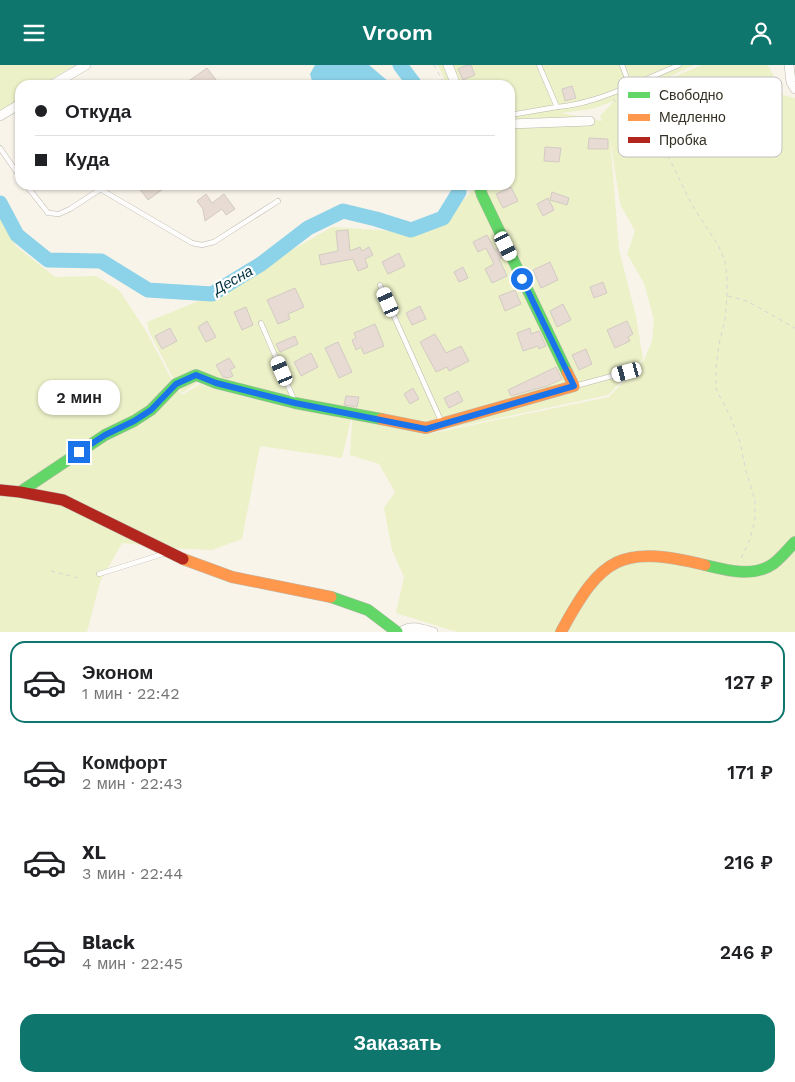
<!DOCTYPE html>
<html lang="ru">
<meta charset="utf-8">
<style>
:root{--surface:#fff;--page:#f2f2f2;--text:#202124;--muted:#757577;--line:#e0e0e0;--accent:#0f766e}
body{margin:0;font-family:"Work Sans",sans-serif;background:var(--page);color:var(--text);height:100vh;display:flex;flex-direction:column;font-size:19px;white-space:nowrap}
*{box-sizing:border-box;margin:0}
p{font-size:16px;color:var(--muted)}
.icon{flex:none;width:28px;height:28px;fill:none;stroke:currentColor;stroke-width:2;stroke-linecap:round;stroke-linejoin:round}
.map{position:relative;height:567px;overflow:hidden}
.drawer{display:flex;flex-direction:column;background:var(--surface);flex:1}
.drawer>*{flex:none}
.top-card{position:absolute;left:15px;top:15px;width:500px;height:110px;border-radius:15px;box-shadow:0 1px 4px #0004;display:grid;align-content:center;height:110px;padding:0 20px;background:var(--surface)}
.end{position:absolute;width:22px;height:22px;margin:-11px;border:6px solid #1a73e8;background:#fff;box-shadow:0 0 0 2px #fff}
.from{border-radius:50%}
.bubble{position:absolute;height:35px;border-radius:15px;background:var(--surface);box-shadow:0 1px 4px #0004;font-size:16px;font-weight:600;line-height:35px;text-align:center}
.car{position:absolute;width:15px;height:30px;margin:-15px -8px;border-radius:6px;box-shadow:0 0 4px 1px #0007;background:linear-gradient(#fff 24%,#345 0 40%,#fff 0 76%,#345 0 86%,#fff 0)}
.top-card b{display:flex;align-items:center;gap:18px;height:48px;font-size:19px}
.top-card b+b{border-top:1px solid var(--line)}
.top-card i{width:12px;height:12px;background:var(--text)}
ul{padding:9px 0 0;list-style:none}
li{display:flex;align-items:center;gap:15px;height:82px;margin:0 10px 8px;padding:0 10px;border:2px solid transparent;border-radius:15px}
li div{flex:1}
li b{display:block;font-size:19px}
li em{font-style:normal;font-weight:600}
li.selected{border-color:var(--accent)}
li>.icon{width:45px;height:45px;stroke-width:1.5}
.primary-button{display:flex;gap:10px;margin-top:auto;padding:10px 20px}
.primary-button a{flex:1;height:58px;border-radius:15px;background:var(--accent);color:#fff;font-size:20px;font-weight:600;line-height:58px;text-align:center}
header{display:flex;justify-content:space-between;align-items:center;height:65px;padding:0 20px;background:var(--accent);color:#fff;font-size:22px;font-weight:600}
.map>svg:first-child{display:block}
</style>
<header><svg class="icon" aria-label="menu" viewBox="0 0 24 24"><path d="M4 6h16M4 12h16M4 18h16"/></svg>Vroom<svg class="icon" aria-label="person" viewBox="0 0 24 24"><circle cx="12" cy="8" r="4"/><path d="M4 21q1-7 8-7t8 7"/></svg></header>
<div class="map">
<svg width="795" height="567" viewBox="0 0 795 567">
<rect width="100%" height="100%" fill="#f8f4ea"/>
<!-- green -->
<g fill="#ecf1c8" fill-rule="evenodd">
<path d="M0,0H75L42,20H20V34L0,46Z"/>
<path d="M438,0H694L633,29L702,0H768L783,30L795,33V567H457L396,548L404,512L392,485L384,443L395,427L379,399L350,390L352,354L433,368L609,332L644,295L652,276L654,255L644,218L627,189L635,166L620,139L610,72L619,185L636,251L643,294L608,330L433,367L274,335L200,316L182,328L176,319L149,266L147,257L216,229L332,162L411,167L444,155L474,124L473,120H510V20H447ZM614,36L600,51L602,56L561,48L592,44Z"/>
<path d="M0,152L16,181L55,212L96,211L119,225L146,266L174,319L182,330L200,319L241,331L351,354L342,393L260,381L242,474L212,485L168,483L122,478L100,517L87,567H0Z"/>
</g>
<!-- water -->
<path fill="#8cd2e9" d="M315,0H369L389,17L390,20H313L310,9Z"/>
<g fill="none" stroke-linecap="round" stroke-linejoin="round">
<!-- river -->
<g stroke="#8cd2e9" stroke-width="15">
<path d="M400,0L415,20"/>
<path d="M0,138L17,170L48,195L101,196L148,225L212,229L261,199L308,163L343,146L376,154L411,165L443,153L459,127L458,120"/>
</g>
</g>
<!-- building -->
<g fill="#e7dbd3" stroke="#d3cbc4">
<path d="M467,0H471L475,10L463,15L458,4Z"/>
<path d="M207,3L220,20H183Z"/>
<path d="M572,21L576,33L565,36L562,24Z"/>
<path d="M589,73L608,74V84H588Z"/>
<path d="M545,82L561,83L559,97L544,96Z"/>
<path d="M143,120H160L163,124L148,135L139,123Z"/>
<path d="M511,122L518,136L503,143L496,129Z"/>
<path d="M552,127L569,133L567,140L550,135Z"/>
<path d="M206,129L212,138L224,129L235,144L226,150L222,144L205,156L203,144L197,136Z"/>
<path d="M548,133L554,145L543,151L537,139Z"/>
<path d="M348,165L350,186L360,182L362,186L369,182L373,190L365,194L368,202L358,206L353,194L321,200L319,190L338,186L336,166Z"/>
<path d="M487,170L495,185L499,183L503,192L499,194L507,211L492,218L485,204L494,199L486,183L478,187L473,177Z"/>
<path d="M399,188L405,201L388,209L382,197Z"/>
<path d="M550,197L558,215L541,223L533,205Z"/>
<path d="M463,202L468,213L459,217L454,207Z"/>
<path d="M603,217L607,228L594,233L590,222Z"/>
<path d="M295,223L304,242L288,249L290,254L278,259L267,235Z"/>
<path d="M515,225L521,239L505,246L499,231Z"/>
<path d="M563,239L571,255L557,262L550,246Z"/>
<path d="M420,241L426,254L412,260L406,248Z"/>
<path d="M246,242L253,260L242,265L234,247Z"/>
<path d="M207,256L216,272L206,277L198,262Z"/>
<path d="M627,256L633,269L628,272L630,276L615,283L607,265Z"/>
<path d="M375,259L384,281L364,289L361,282L356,285L352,275L356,273L354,268Z"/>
<path d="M170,263L177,276L162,284L155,271Z"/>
<path d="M530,263L531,269L539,266L546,281L539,284L538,281L523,286L517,268Z"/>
<path d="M435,269L446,288L461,281L469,296L449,306L447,302L436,307L420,277Z"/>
<path d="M295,271L298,279L280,287L276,279Z"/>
<path d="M338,277L352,307L339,313L325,283Z"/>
<path d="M586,284L592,299L579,305L572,290Z"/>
<path d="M311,288L318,302L301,311L294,297Z"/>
<path d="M229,293L235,302L230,305L233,311L228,313L223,312L216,300Z"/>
<path d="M556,302L562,314L547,321L511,331L508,325Z"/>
<path d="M413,323L419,334L410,339L404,329Z"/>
<path d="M458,326L463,336L449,343L444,333Z"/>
<path d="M346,331L359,332L357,342L344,340Z"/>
</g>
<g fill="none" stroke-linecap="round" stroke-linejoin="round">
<!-- lane casing -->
<g stroke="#bcb8ae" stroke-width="5.5">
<g id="lane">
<path d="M630,21L679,0"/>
<path d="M557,42C582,40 606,31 630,21L622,0"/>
<path d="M510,50L557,42L539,0"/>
<path d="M0,83L20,112"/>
<path d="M26,120L48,148L59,149L70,144L107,120"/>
<path d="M100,124L192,178L202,180L214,177L278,136"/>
<path d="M380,220L442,358"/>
<path d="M261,258L295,337"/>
<path d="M575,321L627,307"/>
<path d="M99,509L166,488"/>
</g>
</g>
<!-- street casing -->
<g stroke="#bcb8ae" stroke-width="10">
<g id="street">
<path d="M448,0L456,20"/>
<path d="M789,0L791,17L795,24"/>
<path d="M52,20L86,0"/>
<path d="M0,51L20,39"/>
<path d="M510,59L590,56"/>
<path d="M401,567C411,559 422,564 433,567"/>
</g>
</g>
<!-- fast casing -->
<g stroke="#bcb8ae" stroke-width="12">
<g id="fast">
<path d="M479,120L482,130L567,307"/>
<path d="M20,427L105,370L134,356L151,345L176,319L196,310L216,318L295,338L381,354"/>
<path d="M705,500C726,505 753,513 773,499C781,493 788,484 795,477"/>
<path d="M331,532L368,545L397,567"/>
</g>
</g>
<!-- slow casing -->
<g stroke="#bcb8ae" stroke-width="12">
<g id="slow">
<path d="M381,354L426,363L574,321L567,307"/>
<path d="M183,494L232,512L331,532"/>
<path d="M561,567C602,491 620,480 705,500"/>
</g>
</g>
<!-- jam casing -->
<g stroke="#bcb8ae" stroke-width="12">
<path id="jam" d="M0,425L20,427L63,435L183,494"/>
</g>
<!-- path -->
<g stroke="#d8d6d3" stroke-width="1" stroke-dasharray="4 4" stroke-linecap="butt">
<path d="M434,0L445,20"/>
<path d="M613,34L628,49L642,56L649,64L671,97L692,140L718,180L725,196L727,212V231L725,255L719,279L716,303V324L730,351L740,377L746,406L755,435V455L750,474L740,496"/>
<path d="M649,64L675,62"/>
<path d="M728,231L747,236L795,263"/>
<path d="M51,506L78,513"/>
</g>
<!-- lane -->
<use href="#lane" stroke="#fefdfc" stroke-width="4.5"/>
<!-- street -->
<use href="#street" stroke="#fefdfc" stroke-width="9"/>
<!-- fast -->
<use href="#fast" stroke="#63d668" stroke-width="11"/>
<!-- slow -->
<use href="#slow" stroke="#ff974d" stroke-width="11"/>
<!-- jam -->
<use href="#jam" stroke="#b3261e" stroke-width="11"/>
</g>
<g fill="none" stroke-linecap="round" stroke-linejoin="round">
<!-- route -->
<path stroke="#1a73e8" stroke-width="6" d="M79,387L105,370L134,356L151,345L176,319L196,310L216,318L295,338L426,364L574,321L522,214"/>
</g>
<g text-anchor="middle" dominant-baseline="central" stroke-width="4.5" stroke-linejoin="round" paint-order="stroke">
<!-- water labels -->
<g font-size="15" font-style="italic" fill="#00303f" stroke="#fff">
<text transform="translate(233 215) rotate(-29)">Десна</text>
</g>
</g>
<!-- legend -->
<rect x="618" y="12" width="164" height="80" rx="8" fill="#fff" stroke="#c2c1bd" stroke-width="1"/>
<rect x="628" y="27" width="22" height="6" fill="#63d668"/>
<rect x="628" y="49" width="22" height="7" fill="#ff974d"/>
<rect x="628" y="72" width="22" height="6" fill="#b3261e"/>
<g font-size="14" fill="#353124">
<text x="659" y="35">Свободно</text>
<text x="659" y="57">Медленно</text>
<text x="659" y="80">Пробка</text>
</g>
</svg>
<i class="end from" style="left:522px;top:214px"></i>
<i class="end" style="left:79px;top:387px"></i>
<div class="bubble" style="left:38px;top:315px;width:82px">2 мин</div>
<i class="car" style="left:506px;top:181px;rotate:154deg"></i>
<i class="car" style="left:388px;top:237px;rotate:336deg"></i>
<i class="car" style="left:282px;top:306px;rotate:337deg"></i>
<i class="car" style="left:627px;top:307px;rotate:255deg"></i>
<div class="top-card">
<b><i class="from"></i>Откуда</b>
<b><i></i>Куда</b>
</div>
</div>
<section class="drawer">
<ul>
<li class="selected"><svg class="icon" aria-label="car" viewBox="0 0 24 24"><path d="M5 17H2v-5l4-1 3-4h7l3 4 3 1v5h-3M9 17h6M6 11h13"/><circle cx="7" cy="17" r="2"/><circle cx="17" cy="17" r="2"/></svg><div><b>Эконом</b><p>1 мин · 22:42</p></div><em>127 ₽</em></li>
<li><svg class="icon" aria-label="car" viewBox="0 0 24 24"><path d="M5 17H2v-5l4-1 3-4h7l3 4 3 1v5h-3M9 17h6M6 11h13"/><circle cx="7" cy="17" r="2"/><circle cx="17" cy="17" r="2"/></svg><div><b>Комфорт</b><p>2 мин · 22:43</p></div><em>171 ₽</em></li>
<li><svg class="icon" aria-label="car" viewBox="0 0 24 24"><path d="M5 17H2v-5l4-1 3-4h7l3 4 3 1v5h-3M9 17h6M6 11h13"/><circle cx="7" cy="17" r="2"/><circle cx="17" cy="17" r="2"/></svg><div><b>XL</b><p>3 мин · 22:44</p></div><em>216 ₽</em></li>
<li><svg class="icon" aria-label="car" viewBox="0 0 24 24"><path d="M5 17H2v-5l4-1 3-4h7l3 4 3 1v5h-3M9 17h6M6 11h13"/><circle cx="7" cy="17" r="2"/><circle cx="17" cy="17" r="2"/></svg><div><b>Black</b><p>4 мин · 22:45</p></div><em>246 ₽</em></li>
</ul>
<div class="primary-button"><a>Заказать</a></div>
</section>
